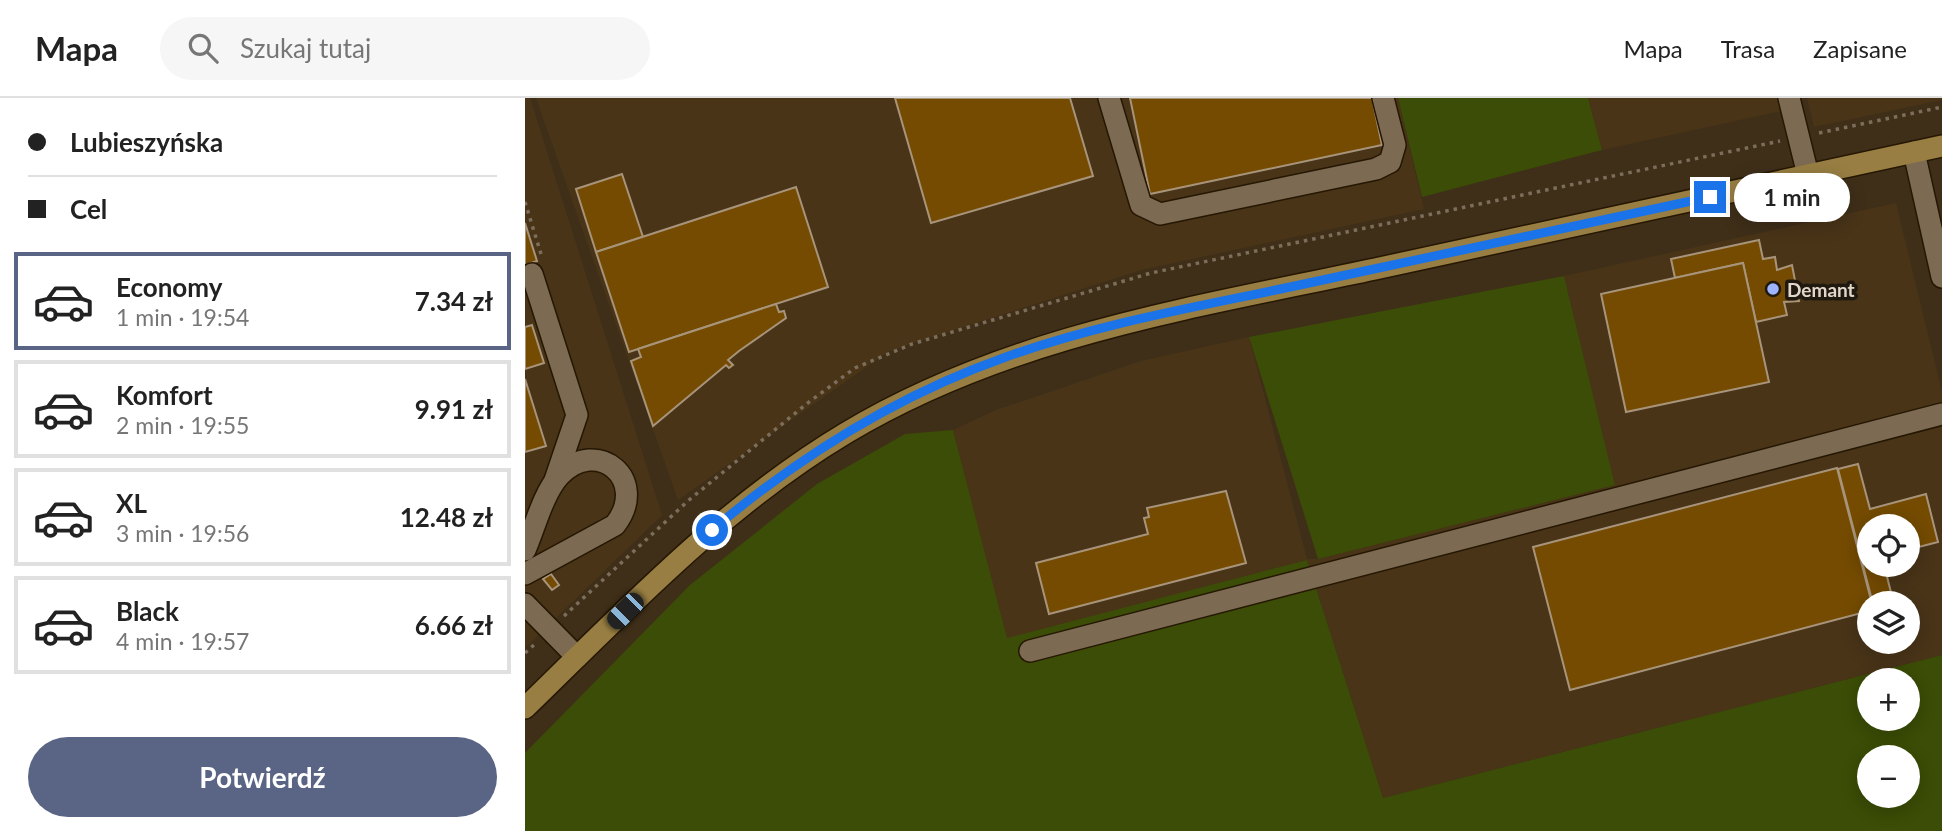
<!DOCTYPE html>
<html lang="pl">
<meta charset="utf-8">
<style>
:root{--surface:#fff;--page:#f6f6f6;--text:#222;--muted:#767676;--line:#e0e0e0;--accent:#5a6485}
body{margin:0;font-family:Lato,sans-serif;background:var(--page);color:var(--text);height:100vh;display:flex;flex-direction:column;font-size:26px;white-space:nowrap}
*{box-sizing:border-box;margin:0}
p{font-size:23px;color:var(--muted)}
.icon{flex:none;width:38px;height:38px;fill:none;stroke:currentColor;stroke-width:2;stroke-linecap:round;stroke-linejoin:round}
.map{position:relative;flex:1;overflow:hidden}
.sheet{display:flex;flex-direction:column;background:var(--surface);width:525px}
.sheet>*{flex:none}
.hud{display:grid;align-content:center;height:154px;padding:0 28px;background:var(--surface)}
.controls{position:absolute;left:1332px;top:416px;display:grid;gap:14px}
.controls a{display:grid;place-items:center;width:63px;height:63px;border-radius:50%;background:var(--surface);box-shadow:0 4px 18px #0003;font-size:35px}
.end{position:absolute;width:32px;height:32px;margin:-16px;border:9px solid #1a73e8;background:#fff;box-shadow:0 0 0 4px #fff}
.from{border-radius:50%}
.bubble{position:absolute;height:49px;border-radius:24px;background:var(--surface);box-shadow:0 4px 18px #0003;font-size:23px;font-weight:700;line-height:49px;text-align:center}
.car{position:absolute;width:21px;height:42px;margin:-21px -10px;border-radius:9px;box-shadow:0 0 5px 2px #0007;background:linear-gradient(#222 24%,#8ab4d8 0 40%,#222 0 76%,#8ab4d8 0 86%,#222 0)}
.hud b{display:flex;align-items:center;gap:24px;height:66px;font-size:26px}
.hud b+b{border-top:2px solid var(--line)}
.hud i{width:18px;height:18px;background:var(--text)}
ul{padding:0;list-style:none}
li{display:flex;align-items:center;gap:21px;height:98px;margin:0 14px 10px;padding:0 14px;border:4px solid var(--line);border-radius:0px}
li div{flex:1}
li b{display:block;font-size:26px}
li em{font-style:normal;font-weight:700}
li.on{border-color:var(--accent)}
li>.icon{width:63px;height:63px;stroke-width:1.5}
.primary-button{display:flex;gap:14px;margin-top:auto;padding:14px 28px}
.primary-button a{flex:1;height:80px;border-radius:42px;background:var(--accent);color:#fff;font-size:28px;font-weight:700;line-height:80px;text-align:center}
header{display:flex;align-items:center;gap:42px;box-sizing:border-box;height:98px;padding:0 35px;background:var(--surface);border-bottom:2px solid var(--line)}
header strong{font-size:33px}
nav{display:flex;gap:38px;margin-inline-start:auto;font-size:24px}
.search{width:490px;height:63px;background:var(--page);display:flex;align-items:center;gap:18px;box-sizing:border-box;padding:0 24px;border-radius:38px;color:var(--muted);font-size:26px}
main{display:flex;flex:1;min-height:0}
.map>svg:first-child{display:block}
</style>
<header>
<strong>Mapa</strong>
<div class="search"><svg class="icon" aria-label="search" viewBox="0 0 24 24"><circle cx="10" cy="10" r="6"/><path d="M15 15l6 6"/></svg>Szukaj tutaj</div>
<nav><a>Mapa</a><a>Trasa</a><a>Zapisane</a></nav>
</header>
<main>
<section class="sheet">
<div class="hud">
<b><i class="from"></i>Lubieszyńska</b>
<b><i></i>Cel</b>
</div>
<ul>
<li class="on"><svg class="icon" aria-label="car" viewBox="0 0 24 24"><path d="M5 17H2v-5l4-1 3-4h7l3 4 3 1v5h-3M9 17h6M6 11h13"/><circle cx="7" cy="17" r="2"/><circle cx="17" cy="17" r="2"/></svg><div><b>Economy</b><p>1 min · 19:54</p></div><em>7.34 zł</em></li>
<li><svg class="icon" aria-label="car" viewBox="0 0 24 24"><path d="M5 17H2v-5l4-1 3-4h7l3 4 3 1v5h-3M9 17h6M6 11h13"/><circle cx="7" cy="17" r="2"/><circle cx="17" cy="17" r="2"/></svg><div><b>Komfort</b><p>2 min · 19:55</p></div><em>9.91 zł</em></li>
<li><svg class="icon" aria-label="car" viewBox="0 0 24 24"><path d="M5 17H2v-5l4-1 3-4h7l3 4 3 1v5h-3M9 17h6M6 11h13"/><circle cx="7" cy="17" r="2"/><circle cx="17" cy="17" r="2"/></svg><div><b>XL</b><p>3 min · 19:56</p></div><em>12.48 zł</em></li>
<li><svg class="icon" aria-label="car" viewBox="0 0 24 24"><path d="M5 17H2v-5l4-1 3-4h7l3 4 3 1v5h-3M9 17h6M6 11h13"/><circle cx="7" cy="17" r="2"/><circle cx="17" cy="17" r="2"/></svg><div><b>Black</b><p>4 min · 19:57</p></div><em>6.66 zł</em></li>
</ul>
<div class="primary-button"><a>Potwierdź</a></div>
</section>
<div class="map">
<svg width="1417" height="733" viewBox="0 0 1417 733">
<rect width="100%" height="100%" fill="#3f2f19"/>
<!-- built -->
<g fill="#493418" fill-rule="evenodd">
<path d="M0,0H5L137,417L0,550Z"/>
<path d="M11,0H873L899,111L616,172L364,253L153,402Z"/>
<path d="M1063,0H1252L1256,13L1077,52Z"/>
<path d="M1282,0H1417V2L1289,29Z"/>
<path d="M1371,105L1417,294V557L858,700L782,462L482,541L428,332L471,312L616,263L724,239L782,461H793L1090,387L1039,178ZM1344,429H1382V467H1344ZM1344,506H1382V544H1344Z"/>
</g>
<!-- green -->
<g fill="#3b4d06" fill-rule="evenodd">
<path d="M873,0H1063L1077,52L897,99Z"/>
<path d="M1039,178L1090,387L793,461L724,239Z"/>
<path d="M428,332L482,540L782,462L858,700L1417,557V733H0V655L165,487L292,386L380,336ZM1344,583H1382V621H1344ZM1344,660H1382V698H1344Z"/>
</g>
<!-- building -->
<g fill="#744b00" stroke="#a7947b" stroke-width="2">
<path d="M370,0H545L568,78L406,125Z"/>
<path d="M605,0H847L857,47L625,96Z"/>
<path d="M97,76L118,139L71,154L51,91Z"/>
<path d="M271,89L303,189L104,254L71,154Z"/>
<path d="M0,125L12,163L0,167Z"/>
<path d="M1234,142L1238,161L1250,159L1252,172L1267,167L1274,203L1259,204L1262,217L1231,224L1218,165L1150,180L1146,161Z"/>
<path d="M1218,165L1244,284L1101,314L1076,196Z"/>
<path d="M251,206L254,214L259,213L261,220L214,253L203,262L208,267L204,270L201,267L128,328L106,263L116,259L113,251Z"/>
<path d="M7,227L19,265L0,271V229Z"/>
<path d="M0,281L21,348L0,354Z"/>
<path d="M1333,366L1345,411L1401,396L1413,444L1382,452V429H1344V467H1359L1369,506H1348L1313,371Z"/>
<path d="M1312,370L1347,506H1344V513L1045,592L1008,449Z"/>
<path d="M701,393L721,465L524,516L511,465L623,436L619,420L624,419L622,410Z"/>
<path d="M26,476L34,487L27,492L18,481Z"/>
</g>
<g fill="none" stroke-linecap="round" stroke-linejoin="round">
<!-- minor casing -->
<g stroke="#251703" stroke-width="24">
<g id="minor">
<path d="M584,0L616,107L635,116L851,71L865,64L870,47L858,0"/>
<path d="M1264,0L1283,77"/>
<path d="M1389,54L1417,179"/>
<path d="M7,176L52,317L30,382"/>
<path d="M0,452C10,429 18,396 34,378C72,337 125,382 90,427L0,476"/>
<path d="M0,506L52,559"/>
<path d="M505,553L1417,316"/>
</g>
</g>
<!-- major casing -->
<g stroke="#251703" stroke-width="24">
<path id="major" d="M0,610C101,512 199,408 321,335C483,238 667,210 850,171C1039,130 1228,89 1417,48"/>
</g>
<!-- path -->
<g stroke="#7c6e5c" stroke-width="3.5" stroke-dasharray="3.5 5" stroke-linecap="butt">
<path d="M1294,35L1417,9"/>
<path d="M0,104L16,156"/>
<path d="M39,518L164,402L284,304L330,270L387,246L626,175L1255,43"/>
<path d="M0,555L11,545"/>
</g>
<!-- minor -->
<use href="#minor" stroke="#7c6a52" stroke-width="21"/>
<!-- major -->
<use href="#major" stroke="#987e42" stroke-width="21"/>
</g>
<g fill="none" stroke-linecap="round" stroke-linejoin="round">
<!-- route -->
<path stroke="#1a73e8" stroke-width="9" d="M187,432C275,358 373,297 481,259C581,223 689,206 793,183C923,155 1054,128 1185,99"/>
</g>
<!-- markers -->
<circle fill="#9eb4fd" stroke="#20190f" stroke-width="2.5" cx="1248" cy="191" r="7"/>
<g text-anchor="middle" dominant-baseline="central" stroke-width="7" stroke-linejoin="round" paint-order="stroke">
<!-- poi labels -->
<g font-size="19" font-weight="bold" fill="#e2d7ca" stroke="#20190f" text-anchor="start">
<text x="1262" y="191">Demant</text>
</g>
</g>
</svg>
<div class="controls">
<a><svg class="icon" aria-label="locate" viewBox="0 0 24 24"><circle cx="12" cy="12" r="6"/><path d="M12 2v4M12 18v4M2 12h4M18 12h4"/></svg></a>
<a><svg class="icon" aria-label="layers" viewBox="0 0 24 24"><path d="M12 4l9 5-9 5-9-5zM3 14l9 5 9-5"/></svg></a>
<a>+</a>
<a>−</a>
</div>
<i class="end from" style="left:187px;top:432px"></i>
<i class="end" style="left:1185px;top:99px"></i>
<div class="bubble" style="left:1209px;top:75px;width:116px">1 min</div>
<i class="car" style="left:100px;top:513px;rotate:225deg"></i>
</div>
</main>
